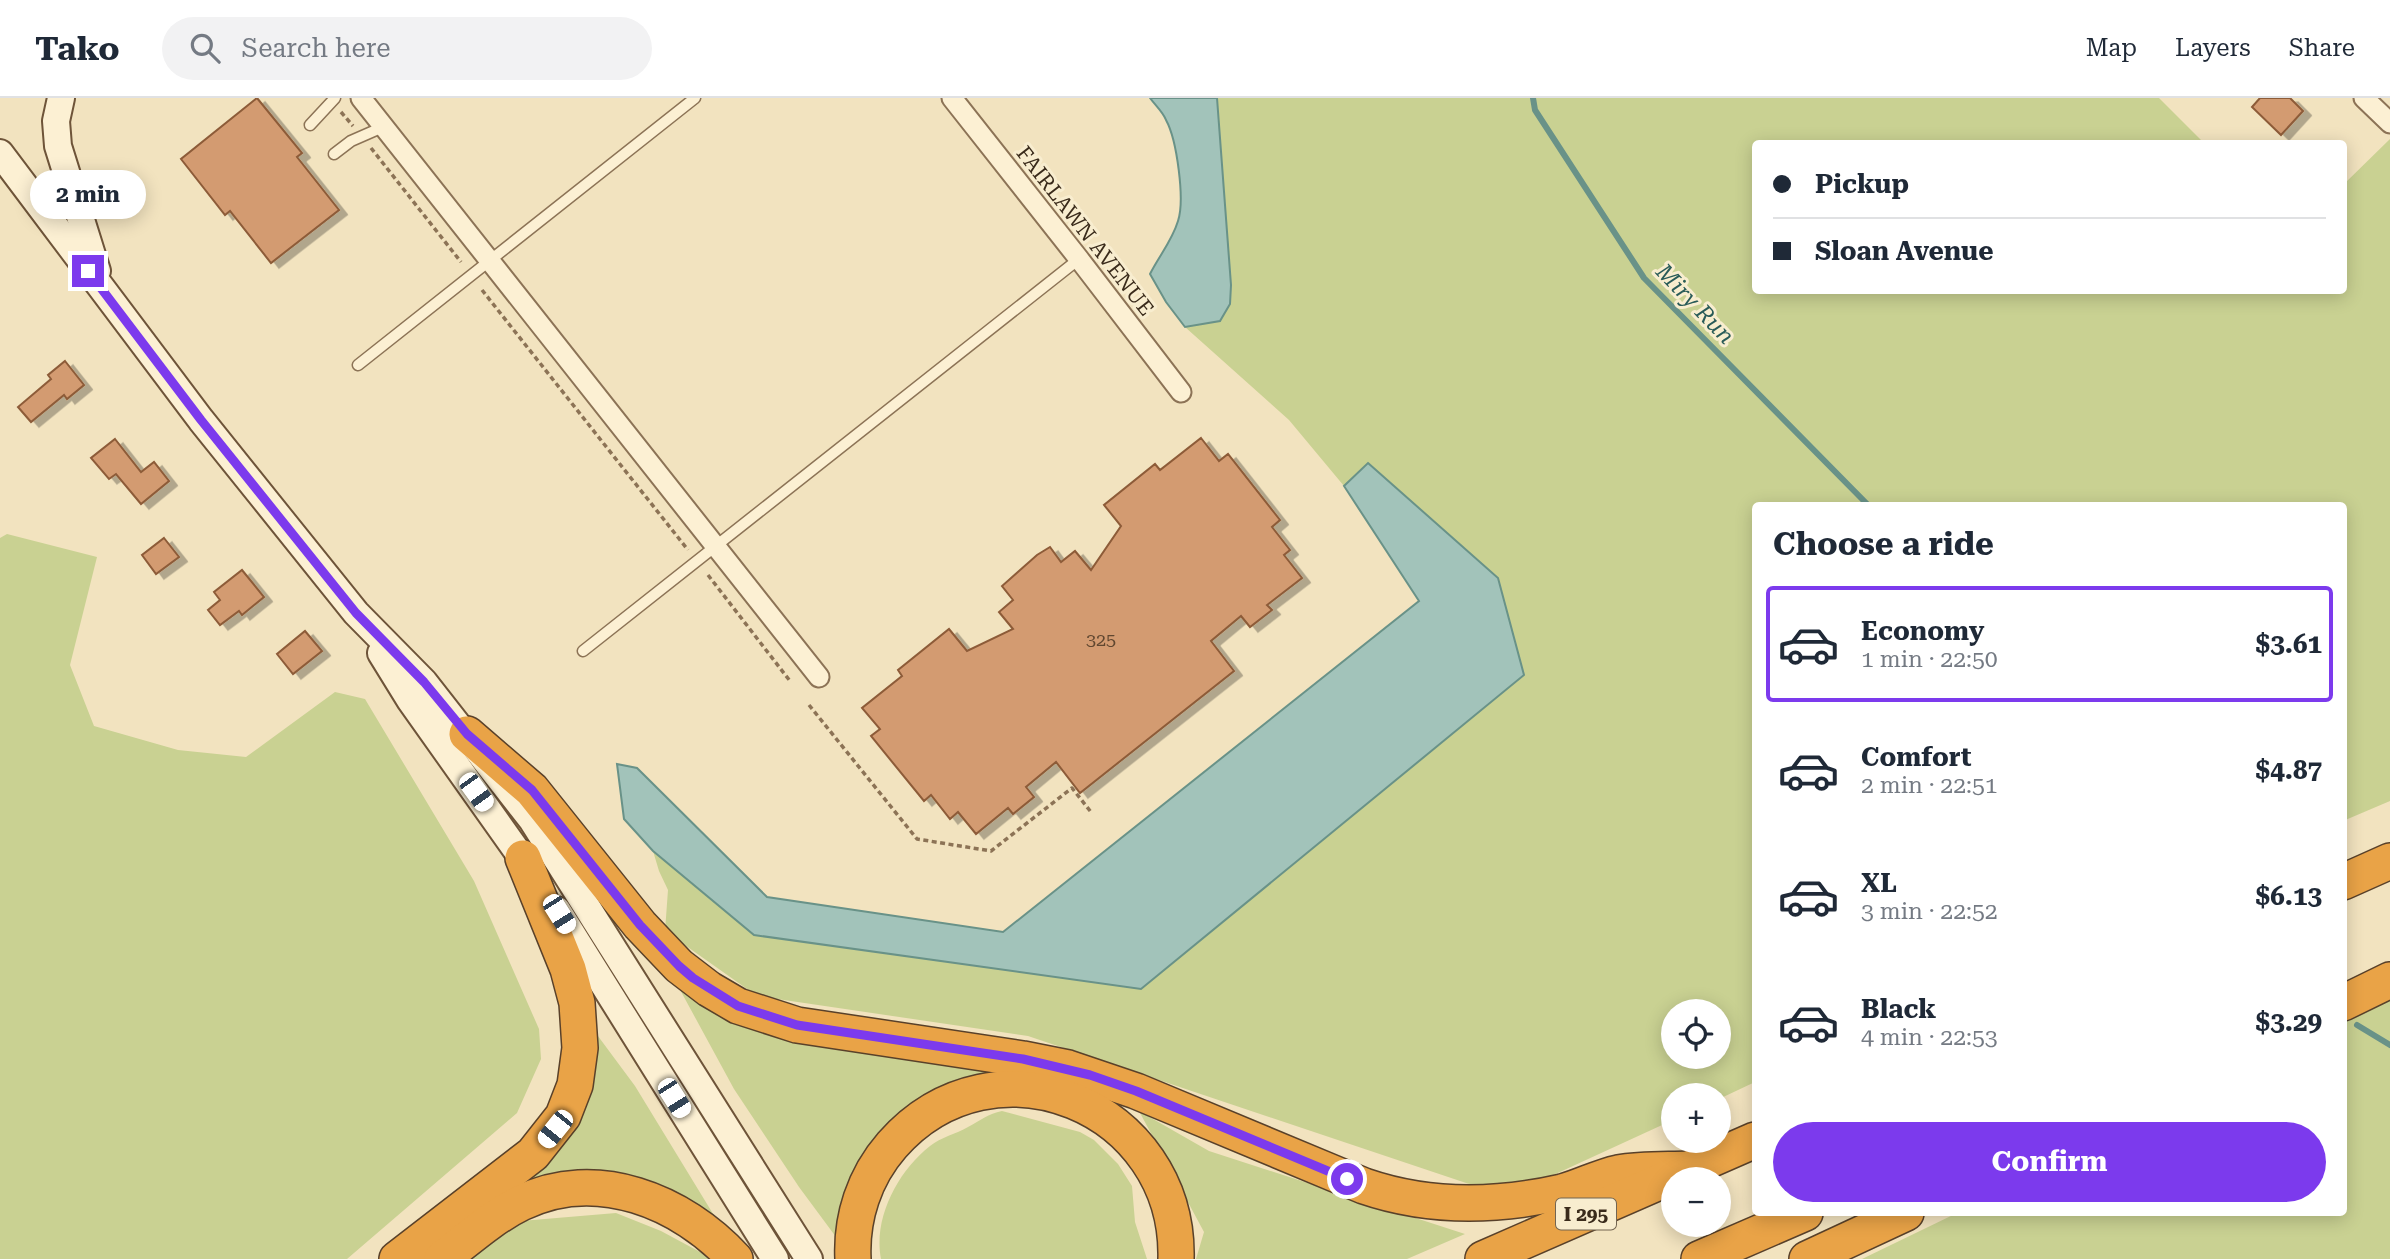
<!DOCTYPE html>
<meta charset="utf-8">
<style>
:root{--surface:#fff;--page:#f2f2f3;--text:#1f2937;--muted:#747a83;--line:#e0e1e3;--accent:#7c3aed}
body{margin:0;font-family:"Roboto Serif",serif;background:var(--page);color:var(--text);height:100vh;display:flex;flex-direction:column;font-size:26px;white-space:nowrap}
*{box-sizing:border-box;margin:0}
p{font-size:23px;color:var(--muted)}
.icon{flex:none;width:38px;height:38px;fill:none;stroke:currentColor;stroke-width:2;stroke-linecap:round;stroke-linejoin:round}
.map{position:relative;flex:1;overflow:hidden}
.details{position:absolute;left:1752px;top:404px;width:595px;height:714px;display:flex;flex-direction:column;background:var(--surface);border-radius:7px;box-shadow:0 4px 18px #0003}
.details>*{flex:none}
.banner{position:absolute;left:1752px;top:42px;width:595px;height:154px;border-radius:7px;box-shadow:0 4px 18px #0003;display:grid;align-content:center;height:154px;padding:0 21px;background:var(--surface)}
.fabs{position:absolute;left:1661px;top:901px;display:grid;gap:14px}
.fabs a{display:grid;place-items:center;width:70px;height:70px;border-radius:50%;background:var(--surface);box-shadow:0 4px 18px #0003;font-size:35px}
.end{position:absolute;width:32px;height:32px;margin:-16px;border:9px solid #7c3aed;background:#fff;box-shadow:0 0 0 4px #fff}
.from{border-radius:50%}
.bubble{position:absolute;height:49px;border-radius:24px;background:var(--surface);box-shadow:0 4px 18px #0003;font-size:23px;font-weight:700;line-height:49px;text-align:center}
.car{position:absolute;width:21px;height:42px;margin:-21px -10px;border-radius:9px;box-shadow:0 0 5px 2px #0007;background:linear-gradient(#fff 24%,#345 0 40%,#fff 0 76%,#345 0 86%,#fff 0)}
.banner b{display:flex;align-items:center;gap:24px;height:66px;font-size:26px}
.banner b+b{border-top:2px solid var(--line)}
.banner i{width:18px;height:18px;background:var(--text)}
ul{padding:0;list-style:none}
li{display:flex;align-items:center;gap:21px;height:116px;margin:0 14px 10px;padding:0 7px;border:4px solid transparent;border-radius:7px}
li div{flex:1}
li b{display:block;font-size:26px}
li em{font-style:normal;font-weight:700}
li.selected{border-color:var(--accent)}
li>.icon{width:63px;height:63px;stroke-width:1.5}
h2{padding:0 21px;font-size:32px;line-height:84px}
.action{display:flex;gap:14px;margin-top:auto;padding:14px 21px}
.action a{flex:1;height:80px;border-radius:42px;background:var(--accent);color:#fff;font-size:28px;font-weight:700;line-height:80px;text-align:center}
header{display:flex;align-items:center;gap:42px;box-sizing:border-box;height:98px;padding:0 35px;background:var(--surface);border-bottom:2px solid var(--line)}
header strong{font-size:33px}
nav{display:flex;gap:38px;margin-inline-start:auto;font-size:24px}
.search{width:490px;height:63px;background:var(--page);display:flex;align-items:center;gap:18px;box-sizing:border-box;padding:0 24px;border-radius:38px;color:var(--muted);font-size:26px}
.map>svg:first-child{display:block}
</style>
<header>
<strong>Tako</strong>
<div class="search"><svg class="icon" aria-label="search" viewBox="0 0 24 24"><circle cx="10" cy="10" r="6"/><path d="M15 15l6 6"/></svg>Search here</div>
<nav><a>Map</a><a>Layers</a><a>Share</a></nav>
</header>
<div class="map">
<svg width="2390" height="1161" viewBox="0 0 2390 1161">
<defs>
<filter id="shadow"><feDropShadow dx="8" dy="4.5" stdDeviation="0" flood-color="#0004"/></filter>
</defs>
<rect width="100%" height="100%" fill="#f2e3bf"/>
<!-- green -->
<g fill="#c9d192" fill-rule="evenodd">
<path d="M1217,0H2159L2204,45L1755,46V192H2343V87L2390,41V703L2343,723V408H1755V984L1719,1001L1718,998H1673V1022L1549,1079L1478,1089L1028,938L757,898L665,833L668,792L659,773L653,753L754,837L1141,890L1524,577L1368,365L1344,388L1289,322L1185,229L1220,223L1230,206L1231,187ZM1673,914H1718V959H1673Z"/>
<path d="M7,436L97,459L70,567L94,628L178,652L246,659L335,594L365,601L474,783L539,931L541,961L517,1015L347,1161H0V440Z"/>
<path d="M672,877L994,974L908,1017L836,1139L799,1089L734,991Z"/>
<path d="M2390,901V1161H1862L1957,1115H2343V922Z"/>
<path d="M592,930L635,988L718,1124L565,1080L522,1081Z"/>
<path d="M1002,1013L1080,1034L1094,1042L1118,1066L1132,1088L1135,1124L1147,1161H881C873,1120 898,1073 930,1048C941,1039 956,1036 968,1029C981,1022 988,1016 1002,1013Z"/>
<path d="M1139,1013L1209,1053L1465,1136L1407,1161H1196L1204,1134Z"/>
<path d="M616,1115L661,1133L713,1161H471L521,1123Z"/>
</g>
<!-- water -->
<g fill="#a2c3ba" stroke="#699288" stroke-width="2">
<path d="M1150,0H1217L1231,187L1230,206L1220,223L1185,229L1166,204L1150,176C1159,158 1172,143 1178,123C1185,102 1177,42 1166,22C1163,14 1155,7 1150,0Z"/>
<path d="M1368,365L1498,480L1524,577L1141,891L754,837L653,753L624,721L617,666L637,670L767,799L1003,834L1419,503L1344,388Z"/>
</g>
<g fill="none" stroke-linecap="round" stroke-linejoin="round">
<!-- stream -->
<g stroke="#699288" stroke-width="6">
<path d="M1533,0L1535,12L1644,180L1869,408"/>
<path d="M2357,927L2390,947"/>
</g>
</g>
<!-- building -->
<g fill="#d39b71" stroke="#8d5b39" stroke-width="2" filter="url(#shadow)">
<path d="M257,0L302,55L297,59L339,112L271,165L230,113L225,117L181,61Z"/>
<path d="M2260,0H2290L2303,13L2281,37L2252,9Z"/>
<path d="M65,263L84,287L67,301L64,297L31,324L18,309L51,281L48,277Z"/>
<path d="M1201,340L1219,363L1228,356L1280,422L1272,429L1290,452L1284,457L1302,480L1267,507L1272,512L1250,529L1241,518L1211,543L1234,573L1080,695L1056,664L1026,689L1034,699L1013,716L1008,710L976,736L958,714L950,721L931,697L924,703L871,638L880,631L862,610L902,578L898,572L949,531L967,553L1013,531L999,514L1013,502L1002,488L1037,457L1050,449L1061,464L1075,453L1091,472L1121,428L1104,407L1155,366L1160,372Z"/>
<path d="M115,341L141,374L154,364L169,383L141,406L116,376L109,381L91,360Z"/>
<path d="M164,440L179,459L156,476L142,457Z"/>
<path d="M242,472L264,499L242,517L239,513L220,527L208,512L220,502L214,494Z"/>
<path d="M305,533L322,553L293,576L277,556Z"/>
</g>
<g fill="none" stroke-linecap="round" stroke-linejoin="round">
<!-- service casing -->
<g stroke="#8c7356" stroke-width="13">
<g id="service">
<path d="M310,27L335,0"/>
<path d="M334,56L351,43L383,29"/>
<path d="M358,267L695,0"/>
<path d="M583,553L1079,161"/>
</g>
</g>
<!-- minor casing -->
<g stroke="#8c7356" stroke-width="23">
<g id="minor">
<path d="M361,0L819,579"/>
<path d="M952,0L1079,161L1181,294"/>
<path d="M2364,0L2390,25"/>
</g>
</g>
<!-- secondary casing -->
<g stroke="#6e5439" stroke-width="30">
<g id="secondary">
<path d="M61,0L56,23L58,48L97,173"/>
<path d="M0,55L201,322L356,515L424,584L532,722L809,1161"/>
<path d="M381,555L410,602L532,774"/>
<path d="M557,812L775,1161"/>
</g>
</g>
<!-- motorway casing -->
<g stroke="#59412a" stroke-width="38">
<g id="motorway">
<path d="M467,636L532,692L640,827L679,868L709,891L738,908L797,927L1023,961L1068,970L1136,993L1364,1088C1428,1110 1496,1109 1562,1094C1581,1089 1599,1079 1618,1075C1641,1071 1666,1072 1689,1071"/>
<path d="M2343,784L2390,763"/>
<path d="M2343,905L2390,882"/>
<path d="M397,1161L533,1056L563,1018L575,987L580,950L577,905L568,871L523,760"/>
<path d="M442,1161C467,1142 492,1119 521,1105C596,1068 682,1103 735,1161"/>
<path d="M853,1161C851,1120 864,1079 892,1047C994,931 1180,1008 1176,1161"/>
<path d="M1483,1161L1755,1042"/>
<path d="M1699,1161L1805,1115"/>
<path d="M1807,1161L1906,1115"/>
</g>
</g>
<!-- path -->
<g stroke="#8c7356" stroke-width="3.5" stroke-dasharray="5 3.5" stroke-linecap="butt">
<path d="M341,14L353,28"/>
<path d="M371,50L461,164"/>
<path d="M482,192L688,452"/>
<path d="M708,477L790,583"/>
<path d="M809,607L917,741L991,753L1072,690L1091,714"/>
</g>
<!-- service -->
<use href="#service" stroke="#fcf0d3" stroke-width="10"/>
<!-- minor -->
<use href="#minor" stroke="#fcf0d3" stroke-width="19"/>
<!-- secondary -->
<use href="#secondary" stroke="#fcf0d3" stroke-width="26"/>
<!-- motorway -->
<use href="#motorway" stroke="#e9a347" stroke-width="35"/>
</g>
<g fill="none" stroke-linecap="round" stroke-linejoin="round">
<!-- route -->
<path stroke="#7c3aed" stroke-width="9" d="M88,173L201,322L356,515L424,584L467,636L532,692L640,827L679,868L693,880L738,908L797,927L1023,961L1090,977L1136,993L1347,1081"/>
</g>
<g text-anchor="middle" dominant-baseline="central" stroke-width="6" stroke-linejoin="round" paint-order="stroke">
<!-- number labels -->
<g font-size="18" fill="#604730">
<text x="1101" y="541">325</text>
</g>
<!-- shield labels -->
<rect fill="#f8edcf" stroke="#736551" stroke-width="2" x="1556" y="1100.5" width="60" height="31" rx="5"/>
<g font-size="19" font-weight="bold" fill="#3a2b1b">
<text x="1586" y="1116">I 295</text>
</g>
<!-- street labels -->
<g font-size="21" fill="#3a2b1b" stroke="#f8edcf">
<text transform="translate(1085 133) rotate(52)">FAIRLAWN AVENUE</text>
</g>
<!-- water labels -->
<g font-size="23" font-style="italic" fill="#295b58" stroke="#f8edcf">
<text transform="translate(1695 206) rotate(46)">Miry Run</text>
</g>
</g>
</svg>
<div class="fabs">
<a><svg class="icon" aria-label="locate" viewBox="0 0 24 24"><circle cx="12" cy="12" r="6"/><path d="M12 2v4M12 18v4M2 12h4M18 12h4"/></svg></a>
<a>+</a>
<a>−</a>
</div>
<i class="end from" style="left:1347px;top:1081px"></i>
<i class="end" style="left:88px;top:173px"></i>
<div class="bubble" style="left:30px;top:72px;width:116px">2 min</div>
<i class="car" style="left:476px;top:694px;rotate:144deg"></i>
<i class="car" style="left:559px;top:816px;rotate:148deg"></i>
<i class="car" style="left:674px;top:1000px;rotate:148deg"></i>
<i class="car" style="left:555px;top:1031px;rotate:219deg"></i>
<div class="banner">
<b><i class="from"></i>Pickup</b>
<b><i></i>Sloan Avenue</b>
</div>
<section class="details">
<h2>Choose a ride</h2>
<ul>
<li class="selected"><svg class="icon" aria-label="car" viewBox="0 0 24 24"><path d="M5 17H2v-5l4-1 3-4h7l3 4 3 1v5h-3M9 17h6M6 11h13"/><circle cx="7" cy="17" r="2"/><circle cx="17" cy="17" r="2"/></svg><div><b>Economy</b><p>1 min · 22:50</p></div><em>$3.61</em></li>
<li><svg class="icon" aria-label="car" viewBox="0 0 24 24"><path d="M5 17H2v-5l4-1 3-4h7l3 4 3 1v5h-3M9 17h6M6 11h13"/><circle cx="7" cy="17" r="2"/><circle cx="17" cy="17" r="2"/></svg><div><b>Comfort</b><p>2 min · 22:51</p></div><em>$4.87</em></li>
<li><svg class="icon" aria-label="car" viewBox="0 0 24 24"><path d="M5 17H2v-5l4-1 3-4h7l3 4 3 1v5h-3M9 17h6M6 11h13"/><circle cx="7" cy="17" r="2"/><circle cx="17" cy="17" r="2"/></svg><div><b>XL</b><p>3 min · 22:52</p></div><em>$6.13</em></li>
<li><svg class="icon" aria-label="car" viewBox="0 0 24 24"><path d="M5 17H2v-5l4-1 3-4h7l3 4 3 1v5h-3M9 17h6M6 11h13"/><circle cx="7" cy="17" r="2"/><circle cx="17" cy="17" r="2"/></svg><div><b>Black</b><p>4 min · 22:53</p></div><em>$3.29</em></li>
</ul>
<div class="action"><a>Confirm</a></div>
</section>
</div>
